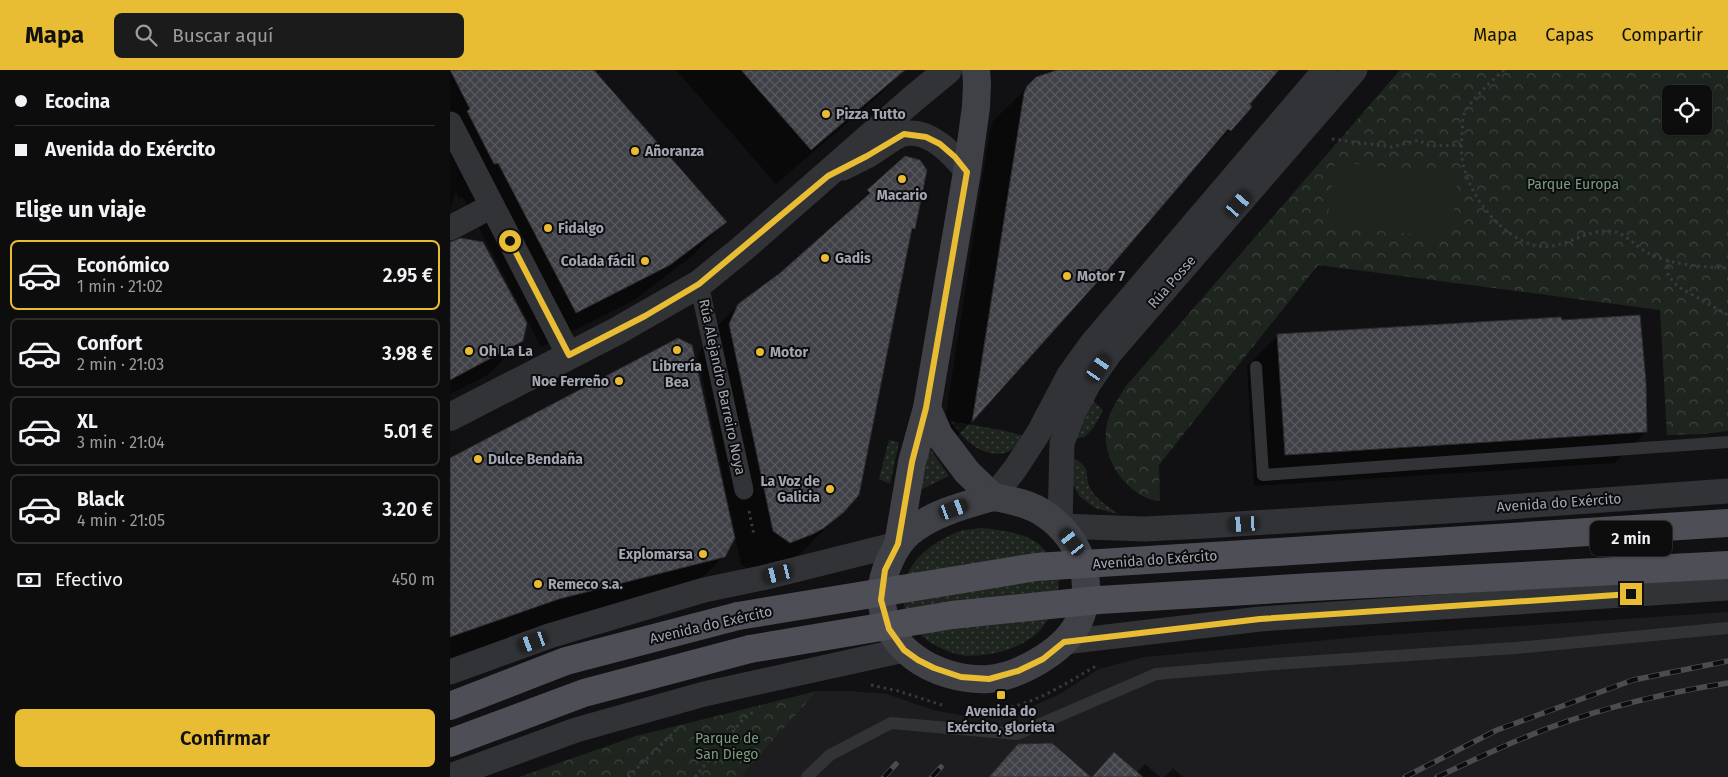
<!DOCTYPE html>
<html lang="es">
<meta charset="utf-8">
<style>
:root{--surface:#0d0d0e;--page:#1b1b1c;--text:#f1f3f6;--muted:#9a9c9e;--line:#2d2d2e;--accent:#e9bd33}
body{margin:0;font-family:"Fira Sans",sans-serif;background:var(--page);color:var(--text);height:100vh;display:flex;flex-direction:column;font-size:19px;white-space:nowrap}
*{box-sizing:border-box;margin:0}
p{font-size:16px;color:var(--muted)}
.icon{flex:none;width:28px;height:28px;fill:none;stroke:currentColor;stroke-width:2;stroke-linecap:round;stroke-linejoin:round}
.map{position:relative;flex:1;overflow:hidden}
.drawer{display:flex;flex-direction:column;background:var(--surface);width:450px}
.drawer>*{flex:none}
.hud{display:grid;align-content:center;height:110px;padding:0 15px;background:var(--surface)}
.buttons{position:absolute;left:1212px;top:15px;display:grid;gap:10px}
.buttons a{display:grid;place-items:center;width:50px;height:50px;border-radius:8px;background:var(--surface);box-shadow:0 1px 4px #0004,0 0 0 1px var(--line);font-size:25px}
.end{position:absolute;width:22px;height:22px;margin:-11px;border:6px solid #e9bd33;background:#111;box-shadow:0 0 0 2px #111}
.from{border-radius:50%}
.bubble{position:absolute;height:35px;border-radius:8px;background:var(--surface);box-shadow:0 1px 4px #0004,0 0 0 1px var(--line);font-size:16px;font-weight:600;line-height:35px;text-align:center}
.car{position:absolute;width:15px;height:30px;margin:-15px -8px;border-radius:6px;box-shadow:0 0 4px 1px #0007;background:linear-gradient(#222 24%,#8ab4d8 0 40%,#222 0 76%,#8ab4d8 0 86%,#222 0)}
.hud b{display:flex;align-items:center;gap:18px;height:48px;font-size:19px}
.hud b+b{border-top:1px solid var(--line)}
.hud i{width:12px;height:12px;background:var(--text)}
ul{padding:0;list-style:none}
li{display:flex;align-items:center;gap:15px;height:70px;margin:0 10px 8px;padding:0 5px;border:2px solid var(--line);border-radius:8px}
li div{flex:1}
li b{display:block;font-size:19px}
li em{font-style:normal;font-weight:600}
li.selected{border-color:var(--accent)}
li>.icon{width:45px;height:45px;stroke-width:1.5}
h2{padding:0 15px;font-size:22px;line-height:60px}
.pay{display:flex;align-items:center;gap:12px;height:55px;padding:0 15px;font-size:19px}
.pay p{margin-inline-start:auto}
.action{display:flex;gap:10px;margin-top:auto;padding:10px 15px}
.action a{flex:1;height:58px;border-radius:8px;background:var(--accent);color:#111;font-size:20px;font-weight:600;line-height:58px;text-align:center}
header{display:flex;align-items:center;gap:30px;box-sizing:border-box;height:70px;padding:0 25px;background:var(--accent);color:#111}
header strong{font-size:24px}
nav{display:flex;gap:28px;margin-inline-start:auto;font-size:18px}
.search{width:350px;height:45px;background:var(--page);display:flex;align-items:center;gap:12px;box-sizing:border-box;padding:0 18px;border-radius:8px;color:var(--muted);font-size:19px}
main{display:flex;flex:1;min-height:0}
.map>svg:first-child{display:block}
</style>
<header>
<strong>Mapa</strong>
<div class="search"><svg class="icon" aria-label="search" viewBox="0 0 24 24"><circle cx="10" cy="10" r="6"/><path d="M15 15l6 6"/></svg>Buscar aquí</div>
<nav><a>Mapa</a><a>Capas</a><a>Compartir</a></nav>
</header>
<main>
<section class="drawer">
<div class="hud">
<b><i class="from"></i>Ecocina</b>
<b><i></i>Avenida do Exército</b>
</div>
<h2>Elige un viaje</h2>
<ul>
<li class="selected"><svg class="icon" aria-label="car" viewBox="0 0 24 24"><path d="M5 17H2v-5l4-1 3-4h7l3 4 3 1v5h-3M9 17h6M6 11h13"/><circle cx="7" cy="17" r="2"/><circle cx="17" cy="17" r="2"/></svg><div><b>Económico</b><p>1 min · 21:02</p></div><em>2.95 €</em></li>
<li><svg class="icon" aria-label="car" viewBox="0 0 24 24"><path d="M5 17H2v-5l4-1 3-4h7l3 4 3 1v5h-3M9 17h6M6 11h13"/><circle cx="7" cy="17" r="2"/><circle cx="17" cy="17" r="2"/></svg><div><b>Confort</b><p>2 min · 21:03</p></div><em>3.98 €</em></li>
<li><svg class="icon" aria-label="car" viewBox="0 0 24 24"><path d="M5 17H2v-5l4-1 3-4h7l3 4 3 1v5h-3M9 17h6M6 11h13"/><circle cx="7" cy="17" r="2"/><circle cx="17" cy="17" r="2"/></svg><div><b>XL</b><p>3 min · 21:04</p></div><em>5.01 €</em></li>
<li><svg class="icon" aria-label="car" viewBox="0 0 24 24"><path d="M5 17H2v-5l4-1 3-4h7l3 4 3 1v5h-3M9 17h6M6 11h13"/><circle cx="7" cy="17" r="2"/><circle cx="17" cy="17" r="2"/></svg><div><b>Black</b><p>4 min · 21:05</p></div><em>3.20 €</em></li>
</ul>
<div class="pay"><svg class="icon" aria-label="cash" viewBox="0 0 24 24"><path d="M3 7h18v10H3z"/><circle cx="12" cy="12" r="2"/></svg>Efectivo<p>450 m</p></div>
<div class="action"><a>Confirmar</a></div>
</section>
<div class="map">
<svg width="1278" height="707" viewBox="0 0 1278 707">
<defs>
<pattern id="grass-dots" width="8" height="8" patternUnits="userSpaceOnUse" patternTransform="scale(1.25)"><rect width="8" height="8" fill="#1e251f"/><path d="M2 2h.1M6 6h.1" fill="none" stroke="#3c423d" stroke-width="1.8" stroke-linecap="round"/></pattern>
<pattern id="park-crowns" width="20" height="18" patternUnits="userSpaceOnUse" patternTransform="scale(1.25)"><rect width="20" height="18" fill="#1e251f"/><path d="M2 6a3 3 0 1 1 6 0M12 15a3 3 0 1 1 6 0" fill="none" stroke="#3c423d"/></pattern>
<pattern id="building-cross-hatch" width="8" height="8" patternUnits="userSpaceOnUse" patternTransform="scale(1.25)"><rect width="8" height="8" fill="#404146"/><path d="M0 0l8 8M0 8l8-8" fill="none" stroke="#58595e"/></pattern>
</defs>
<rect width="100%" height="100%" fill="#111113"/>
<!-- built -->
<path fill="#1d1d1f" d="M1278,542V707H291L367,621H402L437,624L483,640L521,647L567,643L608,625L649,599L694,587L921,566Z"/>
<!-- grass -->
<g fill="url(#grass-dots)">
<path d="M641,329L653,340L644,357L635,367L625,368Z"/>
<path d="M500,351L551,360L575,366C570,372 564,381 555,383C531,388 512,368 500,351Z"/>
<path d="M439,370L449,372L440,414L429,409Z"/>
<path d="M470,379L481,380L499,406L462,424Z"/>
<path d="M622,387C645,400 632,403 641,420C647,430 659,437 668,444L645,438L629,426L620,408Z"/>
<path d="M532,458C552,460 577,463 592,477C619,502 610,542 586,564C575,574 559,580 545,583C534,585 522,587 511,585C450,572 430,509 486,473C494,468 504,463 513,460C519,459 526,459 532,458Z"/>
</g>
<!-- park -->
<g fill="url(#park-crowns)" fill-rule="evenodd">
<path d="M950,0H1278V361L1253,364L1217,365L1210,240L868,195L709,395L710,431C705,430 699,430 695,427C668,414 649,380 658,350C662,338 669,327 676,316ZM1221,24H1254V56H1221Z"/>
<path d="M367,621L291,707H69L186,666Z"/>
</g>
<!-- garden -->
<path fill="#1e251f" d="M885,92L1008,105L1001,168L877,155Z"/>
<!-- shadow -->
<g fill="#0007">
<path d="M0,0H142L276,152L241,187L184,230L91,277L13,127L9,128L6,121L0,140Z"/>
<path d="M226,0H454L427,27L326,114Z"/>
<path d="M610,0H828L798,34L780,60L747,94L649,208L522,351L490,383L540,60L543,51L578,17Z"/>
<path d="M455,88L464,158L460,162L384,450L351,483L341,490L307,505L291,494L248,287L256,268L288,235L331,204Z"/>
<path d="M0,173L72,271L39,304L0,324Z"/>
<path d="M828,265L1196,362L1165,393L804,416L797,296Z"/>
<path d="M0,389L274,486L239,521L74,563L0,588Z"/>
<path d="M695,694L710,707H642L687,703Z"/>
<path d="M723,698L733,707H715Z"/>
</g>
<!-- building -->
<g fill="url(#building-cross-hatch)" stroke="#2c2b2e">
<path d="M0,0H144L277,152L220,195L126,243L48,93L44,94L17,41L20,39Z"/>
<path d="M291,0H455L361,80Z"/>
<path d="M607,0H829L800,34L802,37L781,61L778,59L650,209L522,352L574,23L577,16L586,7Z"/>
<path d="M455,86L470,90L477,100L465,159L462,158L409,425L394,442L374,458L363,464L340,473L323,461L279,254L288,234L330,203L420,123L417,120Z"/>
<path d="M11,168L33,172L77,253L73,271L0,310V172Z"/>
<path d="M1190,245L1196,312L1197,362L835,385L827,264L1111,247L1112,250Z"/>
<path d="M228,268L242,275L285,468L275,487L109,529L0,567V388Z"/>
<path d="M602,673L641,707H539L568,674Z"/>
<path d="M664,682L693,707H642Z"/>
</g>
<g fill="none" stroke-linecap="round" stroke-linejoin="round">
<!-- path -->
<g stroke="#38393e" stroke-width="3" stroke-dasharray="2.5 4" stroke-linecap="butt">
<path d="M1054,0C1040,13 1025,25 1015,42C1012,48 1013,58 1012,64C1011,75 1011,88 1014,98C1022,129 1052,166 1083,175C1111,182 1131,161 1157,161C1174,160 1185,177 1200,184C1223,195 1252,197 1278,198"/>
<path d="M882,69L942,77L968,70L980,76L1011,75"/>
<path d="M1218,190V205L1227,216L1278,245"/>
<path d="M299,441L304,465"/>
<path d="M421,615L448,621L492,635"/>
<path d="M542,640C581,637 613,615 646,596"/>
<path d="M178,707L226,660"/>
<path d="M245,707L295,647L306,641"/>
</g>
<!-- service -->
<g stroke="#323337" stroke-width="12">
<path d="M806,297L813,405L1278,372"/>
<path d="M357,707L380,685L441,653L567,664L706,604L824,594L1065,578L1278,558"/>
</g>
<!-- pedestrian -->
<path stroke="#323337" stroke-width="19" d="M249,214L294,420"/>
<!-- minor -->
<g stroke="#323337" stroke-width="25">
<path d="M905,0L660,283L639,313L623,343L612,373L610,456L694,459L755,456L1044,438L1278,421"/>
<path d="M0,54L119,285"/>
<path d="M393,98C401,94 410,90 417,86C427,81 444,66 454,64C479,58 504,85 517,102"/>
<path d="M0,158L42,136"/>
<path d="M543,427L565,399L589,362L619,305L642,273L875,0"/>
<path d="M614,572L810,549L1278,518"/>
<path d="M0,602L99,566L254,520L312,508L448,474"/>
<path d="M0,706L126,660L254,624L454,580"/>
</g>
<!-- tertiary -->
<path stroke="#323337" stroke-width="28" d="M0,347L167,261L249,214L292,179L464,28L498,0"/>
<!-- secondary -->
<g stroke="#404147" stroke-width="28">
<path d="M477,338L489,365L517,402L543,427"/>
<path d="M543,427C562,430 581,434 596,445C632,470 647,516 627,555C612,582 569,606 539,609C515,611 483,602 464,587C432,563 423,526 440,490C445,479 450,470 460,462C483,443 515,435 543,427Z"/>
<path d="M448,474L462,392L477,338L517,102L526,37L527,13L526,0"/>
</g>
<!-- primary -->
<g stroke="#4e4f56" stroke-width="28">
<path d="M859,480L1278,453"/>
<path d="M862,517L1278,495"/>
<path d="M0,636L116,591L288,546"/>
<path d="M0,673L134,623L300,579"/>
</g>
<!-- rail casing -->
<g stroke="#4b4c52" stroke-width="5.5">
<g id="rail">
<path d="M434,707L446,694"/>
<path d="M482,707L491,697"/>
<path d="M955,707L1047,660L1183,610L1278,591"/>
<path d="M987,707C1015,694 1042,681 1071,669C1137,641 1208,624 1278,613"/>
</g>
</g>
<!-- rail -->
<use href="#rail" stroke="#0c0c0d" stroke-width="4" stroke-dasharray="11" stroke-linecap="butt"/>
<!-- primary-bridge -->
<g stroke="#4e4f56" stroke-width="28">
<path d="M288,546L586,497L859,480"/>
<path d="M300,579L502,545L649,530L862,517"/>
</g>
</g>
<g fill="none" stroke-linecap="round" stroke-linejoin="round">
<!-- route -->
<path stroke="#e9bd33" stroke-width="6" d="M60,171L119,285L195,246L249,214L378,106L417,86L454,64L476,67L490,74L505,87L517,102L476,338L462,392L448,474L435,500L431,530L439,559L454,580L468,590L484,598L511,607L539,609L568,601L593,589L614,572L810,549L1181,524"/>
</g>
<!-- markers -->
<g fill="#e9bd33" stroke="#0c0c0d" stroke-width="2">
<circle cx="376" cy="44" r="5"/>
<circle cx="185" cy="81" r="5"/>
<circle cx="452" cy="109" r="5"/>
<circle cx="98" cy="158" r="5"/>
<circle cx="375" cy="188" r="5"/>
<circle cx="195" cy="191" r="5"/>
<circle cx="617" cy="206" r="5"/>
<circle cx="227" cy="280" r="5"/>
<circle cx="19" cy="281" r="5"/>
<circle cx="310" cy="282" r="5"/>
<circle cx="169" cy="311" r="5"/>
<circle cx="28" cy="389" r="5"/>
<circle cx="380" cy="419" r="5"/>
<circle cx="253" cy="484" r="5"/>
<circle cx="88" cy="514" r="5"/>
<rect x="546" y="620" width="10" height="10" rx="2.5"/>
</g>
<g text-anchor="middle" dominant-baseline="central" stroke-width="4" stroke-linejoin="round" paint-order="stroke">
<!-- poi labels -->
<g font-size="14" font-weight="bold" fill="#a3a6b3" stroke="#0c0c0d" text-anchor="start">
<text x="386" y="44">Pizza Tutto</text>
<text x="195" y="81">Añoranza</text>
<text x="452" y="125" text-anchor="middle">Macario</text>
<text x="108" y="158">Fidalgo</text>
<text x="385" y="188">Gadis</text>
<text x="185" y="191" text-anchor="end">Colada fácil</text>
<text x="627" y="206">Motor 7</text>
<text x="29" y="281">Oh La La</text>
<text x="320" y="282">Motor</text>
<text x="227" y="296" text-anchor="middle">Librería<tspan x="227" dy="16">Bea</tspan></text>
<text x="159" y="311" text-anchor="end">Noe Ferreño</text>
<text x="38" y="389">Dulce Bendaña</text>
<text x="370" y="411" text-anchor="end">La Voz de<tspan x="370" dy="16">Galicia</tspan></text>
<text x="243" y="484" text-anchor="end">Explomarsa</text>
<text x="98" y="514">Remeco s.a.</text>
<text x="551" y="641" text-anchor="middle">Avenida do<tspan x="551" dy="16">Exército, glorieta</tspan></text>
</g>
<!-- park labels -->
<g font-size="14" fill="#7b9d80" stroke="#0c0c0d">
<text x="1123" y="114">Parque Europa</text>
<text x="277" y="668">Parque de<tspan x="277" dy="16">San Diego</tspan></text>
</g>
<!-- street labels -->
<g font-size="14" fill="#a3a6b3" stroke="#0c0c0d">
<text transform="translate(722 212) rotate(-49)">Rúa Posse</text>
<text transform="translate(272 317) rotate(78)">Rúa Alejandro Barreiro Noya</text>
<text transform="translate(1109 433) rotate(-4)">Avenida do Exército</text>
<text transform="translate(705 490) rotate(-4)">Avenida do Exército</text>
<text transform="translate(261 555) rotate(-13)">Avenida do Exército</text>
</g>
</g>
</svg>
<div class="buttons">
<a><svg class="icon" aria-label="locate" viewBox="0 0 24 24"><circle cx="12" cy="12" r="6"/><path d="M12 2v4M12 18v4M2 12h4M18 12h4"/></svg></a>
</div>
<i class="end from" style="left:60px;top:171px"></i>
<i class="end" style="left:1181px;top:524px"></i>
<div class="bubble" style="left:1140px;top:451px;width:82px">2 min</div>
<i class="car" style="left:789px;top:134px;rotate:41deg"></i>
<i class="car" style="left:649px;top:298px;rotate:35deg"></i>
<i class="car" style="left:504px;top:439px;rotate:70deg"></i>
<i class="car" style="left:794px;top:454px;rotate:267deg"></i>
<i class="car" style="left:622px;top:472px;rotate:322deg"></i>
<i class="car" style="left:328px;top:504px;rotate:256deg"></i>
<i class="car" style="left:83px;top:572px;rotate:250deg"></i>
</div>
</main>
